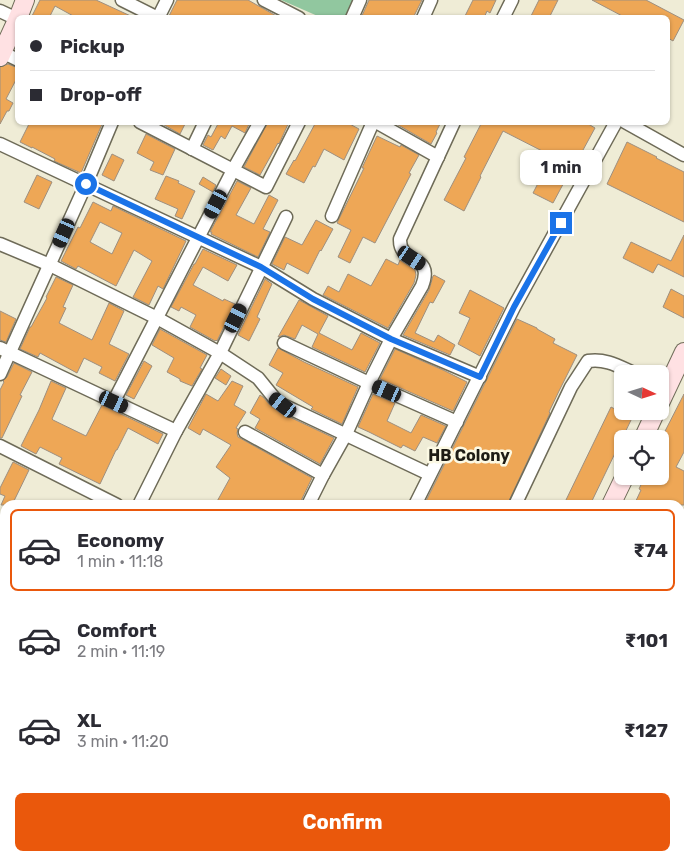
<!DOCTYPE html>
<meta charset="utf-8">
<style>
:root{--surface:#fff;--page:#f7f7f7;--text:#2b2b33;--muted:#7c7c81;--line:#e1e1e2;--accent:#ea580c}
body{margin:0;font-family:Rubik,sans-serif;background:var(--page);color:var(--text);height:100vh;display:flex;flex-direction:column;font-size:19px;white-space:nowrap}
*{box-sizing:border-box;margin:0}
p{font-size:16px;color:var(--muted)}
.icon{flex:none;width:28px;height:28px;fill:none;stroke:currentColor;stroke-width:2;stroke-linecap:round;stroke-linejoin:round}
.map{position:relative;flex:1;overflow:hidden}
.details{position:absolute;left:0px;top:500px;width:685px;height:361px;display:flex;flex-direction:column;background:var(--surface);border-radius:15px 15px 0 0;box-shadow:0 1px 4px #0004}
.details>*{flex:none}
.top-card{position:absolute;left:15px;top:15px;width:655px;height:110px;border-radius:8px;box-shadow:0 1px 4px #0004;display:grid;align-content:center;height:110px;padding:0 15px;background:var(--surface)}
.needle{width:32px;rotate:94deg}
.controls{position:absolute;left:614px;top:365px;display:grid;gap:10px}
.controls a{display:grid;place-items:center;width:55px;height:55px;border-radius:8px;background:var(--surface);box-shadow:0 1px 4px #0004;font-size:25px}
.end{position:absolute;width:22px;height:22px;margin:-11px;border:6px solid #1a73e8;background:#fff;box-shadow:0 0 0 2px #fff}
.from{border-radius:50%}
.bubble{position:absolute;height:35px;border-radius:8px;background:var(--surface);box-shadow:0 1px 4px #0004;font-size:16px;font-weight:700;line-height:35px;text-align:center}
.car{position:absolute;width:15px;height:30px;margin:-15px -8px;border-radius:6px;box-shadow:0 0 4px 1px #0007;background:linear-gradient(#222 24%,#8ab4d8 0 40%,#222 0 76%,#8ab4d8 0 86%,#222 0)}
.top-card b{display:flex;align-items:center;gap:18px;height:48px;font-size:19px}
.top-card b+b{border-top:1px solid var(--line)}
.top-card i{width:12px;height:12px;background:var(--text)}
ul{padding:9px 0 0;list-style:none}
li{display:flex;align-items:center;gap:15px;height:82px;margin:0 10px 8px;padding:0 5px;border:2px solid transparent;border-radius:8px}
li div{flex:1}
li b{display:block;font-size:19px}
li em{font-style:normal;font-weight:700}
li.on{border-color:var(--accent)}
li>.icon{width:45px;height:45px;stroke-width:1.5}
.primary-button{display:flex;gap:10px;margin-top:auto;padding:10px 15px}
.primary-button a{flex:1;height:58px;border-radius:8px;background:var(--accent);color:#fff;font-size:20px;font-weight:700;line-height:58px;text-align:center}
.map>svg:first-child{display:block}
</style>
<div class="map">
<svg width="684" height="861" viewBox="0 0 684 861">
<rect width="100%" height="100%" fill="#efecd6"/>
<!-- built -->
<path fill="#e8e4c6" d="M63,856H133L131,861H65L62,859Z"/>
<!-- green -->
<path fill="#91c79f" d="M281,0H356L348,18L320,17Z"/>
<!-- building -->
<g fill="#eea756" stroke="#9e8f7f" fill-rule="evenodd">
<path d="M40,0H96L135,18H77L55,6L49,18H31Z"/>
<path d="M177,0H248L280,18H168Z"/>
<path d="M369,0H422L413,18H361Z"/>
<path d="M473,0H496L490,13L487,11L484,18H464Z"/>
<path d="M539,0H558L549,18H530Z"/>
<path d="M592,0H646L684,20L673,41L668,38V18H626Z"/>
<path d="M8,64L18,68V76L6,99L13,103L9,111H7L0,124V67Z"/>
<path d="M30,122H103L81,173L54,161L55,159L32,147V148L20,142Z"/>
<path d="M159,122H186L180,134Z"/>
<path d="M219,122H250L245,133L232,126L225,139L221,136L213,150L203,145L208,135L211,137Z"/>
<path d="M268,122H289L279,144L278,143L260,175L244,167Z"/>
<path d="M316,122H346L359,129L344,160L324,149L315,167L313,166L304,183L286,174L294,160L295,161Z"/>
<path d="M393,122H441L436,132L437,133L431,144Z"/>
<path d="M482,122H585L595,128L577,161L576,160L553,203L533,193L552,156L503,131L480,176L481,177L464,211L444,200L466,158L464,157Z"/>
<path d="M146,134L175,149L163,175L150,170L154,162L137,153Z"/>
<path d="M377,136L400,147L401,145L419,155L409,173L411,174L375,243L363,237L350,263L338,257L351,230L337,223L364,168H362Z"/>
<path d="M627,142L657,157L656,158L684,172V222L607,184Z"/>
<path d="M112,154L124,160L114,181L102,175Z"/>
<path d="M37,175L52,182L39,209L24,202Z"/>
<path d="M166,176L179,181L178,183L195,191L182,219L175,216L178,209L155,199Z"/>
<path d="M203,177L216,185L213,192L199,184Z"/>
<path d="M237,181L251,188L236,215L254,224L269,195L278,200L263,229L270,232L258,257L211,234L212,232H210Z"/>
<path d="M93,202L111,211L113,206L186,241L163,289L158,286L149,305L133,297L152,261L134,250L116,286L78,266L76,269L61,261L78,227L80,228ZM100,222L122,233L112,254L90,242Z"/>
<path d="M316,220L333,229L321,251L320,250L308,274L287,263L284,270L272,264L285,237L302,245Z"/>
<path d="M684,235V277L658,264L653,273L623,258L631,242L671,261Z"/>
<path d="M203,249L237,265L228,281L203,267L193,285L223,301L224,299L235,304L217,341L216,340L215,341L190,327L196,315L181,307L179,311L171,307L194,264H195Z"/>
<path d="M386,259L398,265L400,260L415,270L416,275L414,283L388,328L323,295L328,286L339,292L348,274L371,286Z"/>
<path d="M434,275L445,281L433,303L430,302L415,333L434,342L438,335L455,345L450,355L403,335L429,290L433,276Z"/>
<path d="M56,277L73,285L63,307L66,308L59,323L92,340L109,303L124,311L109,344L129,354L115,381L99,373L102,367L84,358L77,373L40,353L38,357L20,349L30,327H31L47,298L46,297Z"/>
<path d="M265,279L272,284L257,317L260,319L249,341L238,335Z"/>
<path d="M671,289L684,296V318L663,307Z"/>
<path d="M470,290L504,308L480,356L458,344L470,318L459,313Z"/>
<path d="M299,300L328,316L319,333L352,350L361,333L380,343L365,372L312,347L318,334L302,325L295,339L284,335L278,337Z"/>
<path d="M0,311L16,319L6,342L0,340Z"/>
<path d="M517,319L537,328V329L555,339L553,343L577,355L559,391L549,412L550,413L507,505H424Z"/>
<path d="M160,329L207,355L200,368L202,369L192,386L180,381V379L167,372L174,358L152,345Z"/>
<path d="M278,348L304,362L358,387L342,424L311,409L313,407L276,385L283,373L269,365Z"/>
<path d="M395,349L443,370L467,382L453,411L380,379Z"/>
<path d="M144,361L152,366L134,399L126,395Z"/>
<path d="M14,363L32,372L20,395L22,396L2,438H0V390L4,382L3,381L7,377Z"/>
<path d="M221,369L231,376L226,385L215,378Z"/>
<path d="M51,381L66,388L52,419L53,420L86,436L102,405L163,434L158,444L128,428L117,450H116L100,484L59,464L62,458L40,447L36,454L21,446L39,410Z"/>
<path d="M232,381L243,386L234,405L246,412L236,428L238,429L237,433L238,437L312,478L299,505H232L226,502L225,505H215L230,478L216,467L231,445L203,429L200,435L188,428L206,394L218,401Z"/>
<path d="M373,394L395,403L387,421L411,433L421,415L446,426L437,443L423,437L415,451L403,445L401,448L369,432L358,427Z"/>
<path d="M684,394V452L676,467L684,471V505H634L641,490L639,489L645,476H660V441Z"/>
<path d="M260,395L263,397L270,405L279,412L334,438L320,464L255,428L260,419L250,413Z"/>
<path d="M611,407L632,418L590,505H570L565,502Z"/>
<path d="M13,462L29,470L12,505H1L5,496L0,494V488Z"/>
</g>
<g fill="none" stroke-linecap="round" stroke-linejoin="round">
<!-- street casing -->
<g stroke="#6e6b58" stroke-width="15">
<g id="street">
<path d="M122,0L158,18"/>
<path d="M264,0L299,18"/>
<path d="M0,11L17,19"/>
<path d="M158,18L167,0"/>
<path d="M352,18L360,0"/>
<path d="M423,18L431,0"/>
<path d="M503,18L512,0"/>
<path d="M2,52L18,60"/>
<path d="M140,122L266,187L299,122"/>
<path d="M376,122L438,157"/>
<path d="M625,122L684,155"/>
<path d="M0,144L261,267L313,299L391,339L480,377"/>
<path d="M192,149L205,122"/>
<path d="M332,216L373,122"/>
<path d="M286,217L220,353L258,378L275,399L283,405L429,474"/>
<path d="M0,244L50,265L157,318L220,353L176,431L139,505"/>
<path d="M284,343L369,383L457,422"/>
<path d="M0,348L176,431"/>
<path d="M0,374L86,184L112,122"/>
<path d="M114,401L233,170L260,122"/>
<path d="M245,432L323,475"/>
<path d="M0,446L117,505"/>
<path d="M308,505L323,475L346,434L369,383L391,339L422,286C435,253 399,266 400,239L454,122"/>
<path d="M415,505L514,307L616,122"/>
<path d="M515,505L571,387L588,361C606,358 620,367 636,374"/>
<path d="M680,567L684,559"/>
<path d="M680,681L684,683"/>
<path d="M680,731L684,723"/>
<path d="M680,786L684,788"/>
<path d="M680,816L684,809"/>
<path d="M0,825L5,815"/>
<path d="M262,856L272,861"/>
<path d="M462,856L472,861"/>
<path d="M136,861L138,856"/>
<path d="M307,861L310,856"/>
<path d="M380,861L382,856"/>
<path d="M618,861L620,856"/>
</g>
</g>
<!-- secondary casing -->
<g stroke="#6e6b58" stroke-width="20">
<g id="secondary">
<path d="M18,18L25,0"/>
<path d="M0,57L18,18"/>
<path d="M660,403L684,352"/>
<path d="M643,439L656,411"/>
<path d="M611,505L625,476"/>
<path d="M0,547L5,549"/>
<path d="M0,567L5,569"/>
<path d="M642,856L650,861"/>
<path d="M679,856L684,859"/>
</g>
</g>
<!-- street -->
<use href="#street" stroke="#fff" stroke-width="12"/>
<!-- secondary -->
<use href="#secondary" stroke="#ffe1e3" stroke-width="18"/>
</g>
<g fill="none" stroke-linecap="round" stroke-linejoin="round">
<!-- route -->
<path stroke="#1a73e8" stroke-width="6" d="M86,184L261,267L313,299L391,339L480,377L514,307L561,223"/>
</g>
<g text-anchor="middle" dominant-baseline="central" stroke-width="5" stroke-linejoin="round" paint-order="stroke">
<!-- neighbourhood labels -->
<g font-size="16" font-weight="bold" fill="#1e1c15" stroke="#fcf9e3">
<text x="469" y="455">HB Colony</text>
</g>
</g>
</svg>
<div class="controls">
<a><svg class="needle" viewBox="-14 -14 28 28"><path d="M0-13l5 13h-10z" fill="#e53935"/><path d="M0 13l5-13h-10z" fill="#7c7c81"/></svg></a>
<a><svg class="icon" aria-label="locate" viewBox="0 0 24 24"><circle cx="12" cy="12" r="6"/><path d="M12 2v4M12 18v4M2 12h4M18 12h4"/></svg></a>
</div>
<i class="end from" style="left:86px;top:184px"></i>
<i class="end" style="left:561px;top:223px"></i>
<div class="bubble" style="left:520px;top:150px;width:82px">1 min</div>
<i class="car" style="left:216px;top:204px;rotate:208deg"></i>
<i class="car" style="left:64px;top:233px;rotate:204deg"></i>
<i class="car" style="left:412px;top:258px;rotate:124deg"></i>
<i class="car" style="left:236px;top:318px;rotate:26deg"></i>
<i class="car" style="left:387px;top:391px;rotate:294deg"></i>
<i class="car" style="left:114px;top:402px;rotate:115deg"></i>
<i class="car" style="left:283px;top:405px;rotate:308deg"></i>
<div class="top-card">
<b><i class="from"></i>Pickup</b>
<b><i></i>Drop-off</b>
</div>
<section class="details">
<ul>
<li class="on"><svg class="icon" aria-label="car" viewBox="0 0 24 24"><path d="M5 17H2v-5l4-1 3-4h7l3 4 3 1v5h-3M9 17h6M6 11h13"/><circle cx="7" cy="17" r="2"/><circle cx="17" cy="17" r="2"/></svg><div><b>Economy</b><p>1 min · 11:18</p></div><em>₹74</em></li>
<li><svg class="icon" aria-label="car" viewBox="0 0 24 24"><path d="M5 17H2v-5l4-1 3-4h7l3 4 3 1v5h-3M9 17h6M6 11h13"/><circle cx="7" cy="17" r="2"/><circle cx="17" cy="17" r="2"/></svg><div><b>Comfort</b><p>2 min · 11:19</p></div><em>₹101</em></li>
<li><svg class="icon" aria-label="car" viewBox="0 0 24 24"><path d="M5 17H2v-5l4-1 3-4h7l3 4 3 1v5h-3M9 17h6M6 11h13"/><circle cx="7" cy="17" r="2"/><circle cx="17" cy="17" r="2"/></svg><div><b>XL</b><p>3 min · 11:20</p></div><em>₹127</em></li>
</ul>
<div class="primary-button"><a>Confirm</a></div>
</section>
</div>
